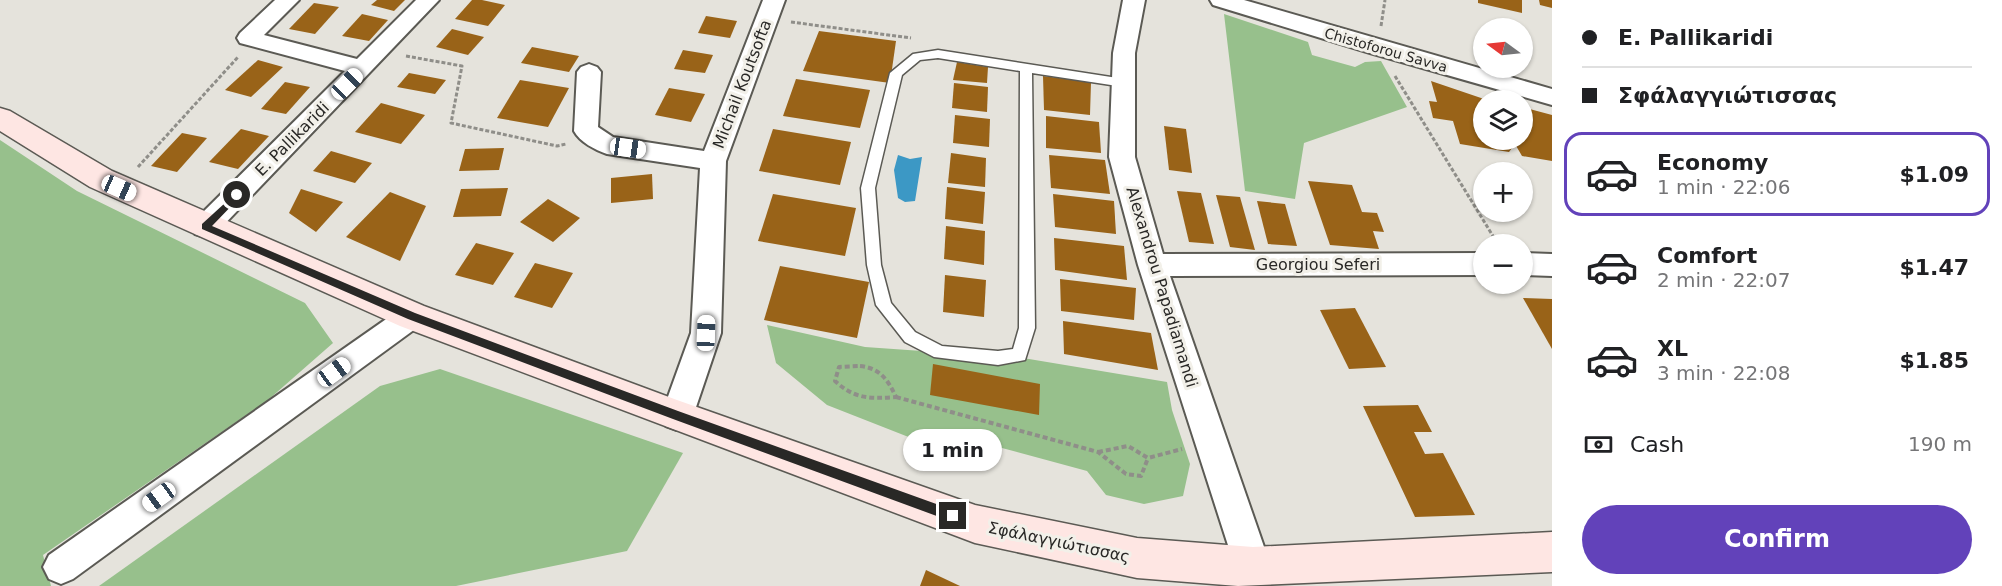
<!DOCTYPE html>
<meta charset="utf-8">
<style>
:root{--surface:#fff;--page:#f6f6f6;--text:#202124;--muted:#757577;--line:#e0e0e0;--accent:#6242ba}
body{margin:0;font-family:"DejaVu Sans",sans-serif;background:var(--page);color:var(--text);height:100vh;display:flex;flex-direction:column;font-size:22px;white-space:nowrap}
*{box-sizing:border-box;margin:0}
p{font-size:20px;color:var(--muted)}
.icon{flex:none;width:33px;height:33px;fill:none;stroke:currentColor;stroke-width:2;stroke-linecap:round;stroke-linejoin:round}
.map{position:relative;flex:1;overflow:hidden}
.drawer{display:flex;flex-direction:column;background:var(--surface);width:450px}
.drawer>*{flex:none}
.banner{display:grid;align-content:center;height:132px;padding:0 30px;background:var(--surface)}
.needle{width:39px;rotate:285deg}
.tools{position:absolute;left:1473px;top:18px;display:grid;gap:12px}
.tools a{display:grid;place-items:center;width:60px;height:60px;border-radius:50%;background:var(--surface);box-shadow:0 2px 4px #0004;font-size:30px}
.end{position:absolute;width:27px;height:27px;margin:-14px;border:8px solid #292826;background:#fff;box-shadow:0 0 0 3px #fff}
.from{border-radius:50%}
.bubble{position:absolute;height:42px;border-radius:21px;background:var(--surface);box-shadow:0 2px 4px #0004;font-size:20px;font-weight:700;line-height:42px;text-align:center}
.car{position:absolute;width:18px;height:36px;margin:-18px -9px;border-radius:8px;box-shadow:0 0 4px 2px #0007;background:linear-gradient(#fff 24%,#345 0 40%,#fff 0 76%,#345 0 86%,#fff 0)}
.banner b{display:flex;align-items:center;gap:21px;height:57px;font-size:22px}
.banner b+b{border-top:2px solid var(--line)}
.banner i{width:15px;height:15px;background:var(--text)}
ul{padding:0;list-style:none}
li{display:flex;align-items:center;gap:18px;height:84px;margin:0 12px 9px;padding:0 18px;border:3px solid transparent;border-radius:18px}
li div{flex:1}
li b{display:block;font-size:22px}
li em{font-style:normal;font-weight:700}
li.on{border-color:var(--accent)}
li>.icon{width:54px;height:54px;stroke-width:1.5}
.pay{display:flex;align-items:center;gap:15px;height:66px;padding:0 30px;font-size:22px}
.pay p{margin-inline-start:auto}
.primary-button{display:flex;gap:12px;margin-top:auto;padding:12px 30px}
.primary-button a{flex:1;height:69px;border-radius:36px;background:var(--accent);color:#fff;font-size:24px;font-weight:700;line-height:69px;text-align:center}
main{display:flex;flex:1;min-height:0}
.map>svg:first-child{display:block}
</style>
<main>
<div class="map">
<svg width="1552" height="586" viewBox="0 0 1552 586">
<rect width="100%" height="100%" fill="#e5e3dc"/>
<!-- green -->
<g fill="#97c08c">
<path d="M1224,14L1308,42L1312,55L1355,67L1365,62L1381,61L1407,107L1304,143L1295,199L1245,191Z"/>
<path d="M0,140L77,191L305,303L333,343L268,400L43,555L51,586H0Z"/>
<path d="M767,325L865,347L1023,358L1167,382L1172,410L1190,464L1183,496L1144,504L1106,495L1087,471L987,444L960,453L906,436L827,405L776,363Z"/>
<path d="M440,369L683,453L627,551L456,586H99L380,386Z"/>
</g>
<!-- water -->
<path fill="#3c98c5" d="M898,155L910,159L922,157L915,201L905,202L898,198L894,170Z"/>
<!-- building -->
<g fill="#996318">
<path d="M377,0H405L394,11L371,5Z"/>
<path d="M472,0H482L505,5L488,26L455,19Z"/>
<path d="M1478,0H1522V13L1478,3Z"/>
<path d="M1539,0H1552V8L1540,5Z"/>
<path d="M314,3L339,7L315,34L289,29Z"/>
<path d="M362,14L388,20L369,41L342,36Z"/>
<path d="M706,16L737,21L730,38L698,33Z"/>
<path d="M452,29L484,37L468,55L436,47Z"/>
<path d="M819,31L896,41L890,83L803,71Z"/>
<path d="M532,47L579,56L569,72L521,63Z"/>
<path d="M683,50L713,55L705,73L674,69Z"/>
<path d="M258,60L283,67L251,97L225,90Z"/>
<path d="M957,62L988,67L987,83L953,80Z"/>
<path d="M409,73L446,80L435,94L397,87Z"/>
<path d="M1043,76L1091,82L1090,115L1044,110Z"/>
<path d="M796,79L870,90L860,128L783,116Z"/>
<path d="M520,80L569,88L548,127L497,118Z"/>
<path d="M1431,81L1484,99V140H1522V107L1552,115V161L1522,156L1515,144L1509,152L1460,144L1453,121L1433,118L1429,101L1437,102Z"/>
<path d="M285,82L310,87L286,114L261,109Z"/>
<path d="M954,83L988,87L987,112L952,108Z"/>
<path d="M669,88L705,94L691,122L655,115Z"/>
<path d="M381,103L425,115L401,144L355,132Z"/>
<path d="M955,115L990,119L989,147L953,143Z"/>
<path d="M1046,116L1099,122L1101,153L1046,148Z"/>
<path d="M1164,126L1186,129L1192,173L1169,170Z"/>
<path d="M241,129L269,136L238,169L209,162Z"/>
<path d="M773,129L851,142L840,185L759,171Z"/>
<path d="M182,133L207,138L177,172L151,166Z"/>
<path d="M504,148L499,170L459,171L465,149Z"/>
<path d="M331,151L372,163L355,183L313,171Z"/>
<path d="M951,153L986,158L985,187L948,183Z"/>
<path d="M1049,155L1105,160L1110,194L1051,188Z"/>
<path d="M652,174L653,199L611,203V178Z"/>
<path d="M1308,181L1352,185L1362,212L1377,213L1384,232L1373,231L1379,249L1330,245Z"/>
<path d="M947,187L985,192L983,224L945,219Z"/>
<path d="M508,188L501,216L453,217L461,189Z"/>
<path d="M301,189L343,202L316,232L289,213Z"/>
<path d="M1177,191L1201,193L1214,244L1189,242Z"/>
<path d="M390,192L426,206L400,261L346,237Z"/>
<path d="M773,194L856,208L845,256L758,241Z"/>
<path d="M1053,194L1114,201L1116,234L1055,227Z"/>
<path d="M1216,195L1240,197L1255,250L1230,247Z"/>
<path d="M548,199L580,218L553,242L520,222Z"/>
<path d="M1257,201L1285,204L1297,246L1268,244Z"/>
<path d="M946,226L985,231L984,265L944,259Z"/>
<path d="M1054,238L1124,246L1127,280L1055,270Z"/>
<path d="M476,243L514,253L493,285L455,275Z"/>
<path d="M535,263L573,273L552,308L514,297Z"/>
<path d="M780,266L869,282L857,338L764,320Z"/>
<path d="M945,275L986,280L984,317L943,312Z"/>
<path d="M1060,279L1136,288L1134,320L1061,311Z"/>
<path d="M1523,298L1552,299V349Z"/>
<path d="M1355,308L1386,367L1349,369L1320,310Z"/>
<path d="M1063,321L1151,333L1158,370L1064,354Z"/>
<path d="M933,364L1040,384L1039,415L930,395Z"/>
<path d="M1418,405L1432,432H1414L1425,454L1443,453L1475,515L1415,517L1363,406Z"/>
<path d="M926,570L960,586H920Z"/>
</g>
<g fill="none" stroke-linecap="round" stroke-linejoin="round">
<!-- lane casing -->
<g stroke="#5b5a54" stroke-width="3">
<path id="lane" d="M938,50L1124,79L1130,83L1124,87L1032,73L1035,328L1025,360L998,365L934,357L905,342L876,305L867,265L861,188L890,73L913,54ZM938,58L1020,71L1019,328L1013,349L998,351L942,346L915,332L891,303L881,265L875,188L902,75L920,60Z"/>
</g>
<!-- street casing -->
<g stroke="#5b5a54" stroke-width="4">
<g id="street">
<path d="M275,0H299L264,35L357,59L416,0H439L215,234L205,237L195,234L192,227L195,220L345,71L240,43L237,38L240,33Z"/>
<path d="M763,0H785L726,161L721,333L693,416L688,426L677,430L666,426L661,416L691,333L700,168L607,154C595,150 580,142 574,131L577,72L581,67L589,64L597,67L601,72L598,127L613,137L704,151Z"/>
<path d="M1123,0H1145L1135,53V157L1163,254L1484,253V275L1170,276L1271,567L1265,579L1253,584L1241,579L1235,567L1138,265L1109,157L1113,53Z"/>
<path d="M1210,0H1244L1552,89V105L1370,53L1213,5Z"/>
<path d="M1522,253L1552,254V276L1522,275Z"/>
<path d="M412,304L422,308L427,316L422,324L73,579L61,584L49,579L43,567L49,555L402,308Z"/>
</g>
</g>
<!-- secondary casing -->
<g stroke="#5b5a54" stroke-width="3">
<path id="secondary" d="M0,108L10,111L112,171L424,306L677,400L975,505L1137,538L1253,547L1552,532V572L1238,586L1137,578L975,543L400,326L90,187L0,131Z"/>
</g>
<!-- path-far1 -->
<g stroke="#8f8e89" stroke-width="3" stroke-dasharray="4 2" stroke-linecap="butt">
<path d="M791,22L911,38"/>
<path d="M1381,26L1385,0"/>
<path d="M406,56L462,66L451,123L557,146L566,144"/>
<path d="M1395,76L1496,241"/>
<path d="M138,167L238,57"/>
</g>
<!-- path -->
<g stroke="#8f8e89" stroke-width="4" stroke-dasharray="5 3" stroke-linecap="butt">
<path d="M860,366C880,368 888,380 896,397C871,399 854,399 835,381L839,367Z"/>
<path d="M896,397L1098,452L1126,474L1141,476L1148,458"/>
<path d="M1098,452L1128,446L1148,458L1182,449"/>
</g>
<!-- lane -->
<use href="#lane" fill="#fff" fill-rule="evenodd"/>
<!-- street -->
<use href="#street" fill="#fff" fill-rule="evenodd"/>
<!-- secondary -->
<use href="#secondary" fill="#fee6e3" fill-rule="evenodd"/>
</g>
<!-- route -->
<path fill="#292826" d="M237,192L240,193V197L212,226L415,313L678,411L953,510L959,516L957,520L953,522L673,419L408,319L202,229V224Z"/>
<g text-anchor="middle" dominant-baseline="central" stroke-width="6" stroke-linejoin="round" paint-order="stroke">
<!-- far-street labels -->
<g font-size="14" fill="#292826" stroke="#f2f0e9">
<text transform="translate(1386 50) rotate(16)">Chistoforou Savva</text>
</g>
<!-- street labels -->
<g font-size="16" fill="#292826" stroke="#f2f0e9">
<text transform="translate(742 84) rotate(-69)">Michail Koutsofta</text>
<text transform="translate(292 139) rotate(-45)">E. Pallikaridi</text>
<text x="1318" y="264">Georgiou Seferi</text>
<text transform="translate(1162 287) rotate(73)">Alexandrou Papadiamandi</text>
<text transform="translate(1059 542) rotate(12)">Σφάλαγγιώτισσας</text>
</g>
</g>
</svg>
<div class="tools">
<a><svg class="needle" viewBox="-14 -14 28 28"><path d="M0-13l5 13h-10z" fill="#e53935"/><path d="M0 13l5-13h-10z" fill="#757577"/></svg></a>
<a><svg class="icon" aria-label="layers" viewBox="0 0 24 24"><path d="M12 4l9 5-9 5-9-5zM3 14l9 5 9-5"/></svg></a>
<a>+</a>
<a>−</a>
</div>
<i class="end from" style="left:237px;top:195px"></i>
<i class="end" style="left:953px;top:516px"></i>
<div class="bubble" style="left:903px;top:429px;width:99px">1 min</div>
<i class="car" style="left:347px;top:84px;rotate:45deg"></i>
<i class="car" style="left:628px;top:148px;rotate:98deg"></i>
<i class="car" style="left:119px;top:188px;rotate:114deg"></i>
<i class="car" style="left:706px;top:333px;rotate:2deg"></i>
<i class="car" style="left:334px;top:372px;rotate:54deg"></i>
<i class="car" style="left:159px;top:497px;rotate:234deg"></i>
</div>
<section class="drawer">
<div class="banner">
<b><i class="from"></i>E. Pallikaridi</b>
<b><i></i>Σφάλαγγιώτισσας</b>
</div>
<ul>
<li class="on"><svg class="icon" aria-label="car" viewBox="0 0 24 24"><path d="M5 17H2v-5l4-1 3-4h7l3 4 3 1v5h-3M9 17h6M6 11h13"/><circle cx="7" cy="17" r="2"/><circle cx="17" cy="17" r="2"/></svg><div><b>Economy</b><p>1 min · 22:06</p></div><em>$1.09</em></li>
<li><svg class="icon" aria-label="car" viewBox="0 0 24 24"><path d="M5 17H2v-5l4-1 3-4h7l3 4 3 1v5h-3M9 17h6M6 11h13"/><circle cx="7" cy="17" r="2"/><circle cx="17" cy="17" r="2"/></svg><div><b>Comfort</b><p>2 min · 22:07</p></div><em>$1.47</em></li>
<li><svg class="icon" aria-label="car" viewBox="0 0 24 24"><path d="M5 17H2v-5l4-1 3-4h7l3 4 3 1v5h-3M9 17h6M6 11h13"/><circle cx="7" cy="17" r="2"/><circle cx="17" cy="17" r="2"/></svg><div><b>XL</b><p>3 min · 22:08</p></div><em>$1.85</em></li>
</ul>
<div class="pay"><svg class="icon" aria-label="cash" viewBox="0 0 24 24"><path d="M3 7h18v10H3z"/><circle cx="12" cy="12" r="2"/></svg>Cash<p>190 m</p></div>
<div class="primary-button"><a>Confirm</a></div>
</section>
</main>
